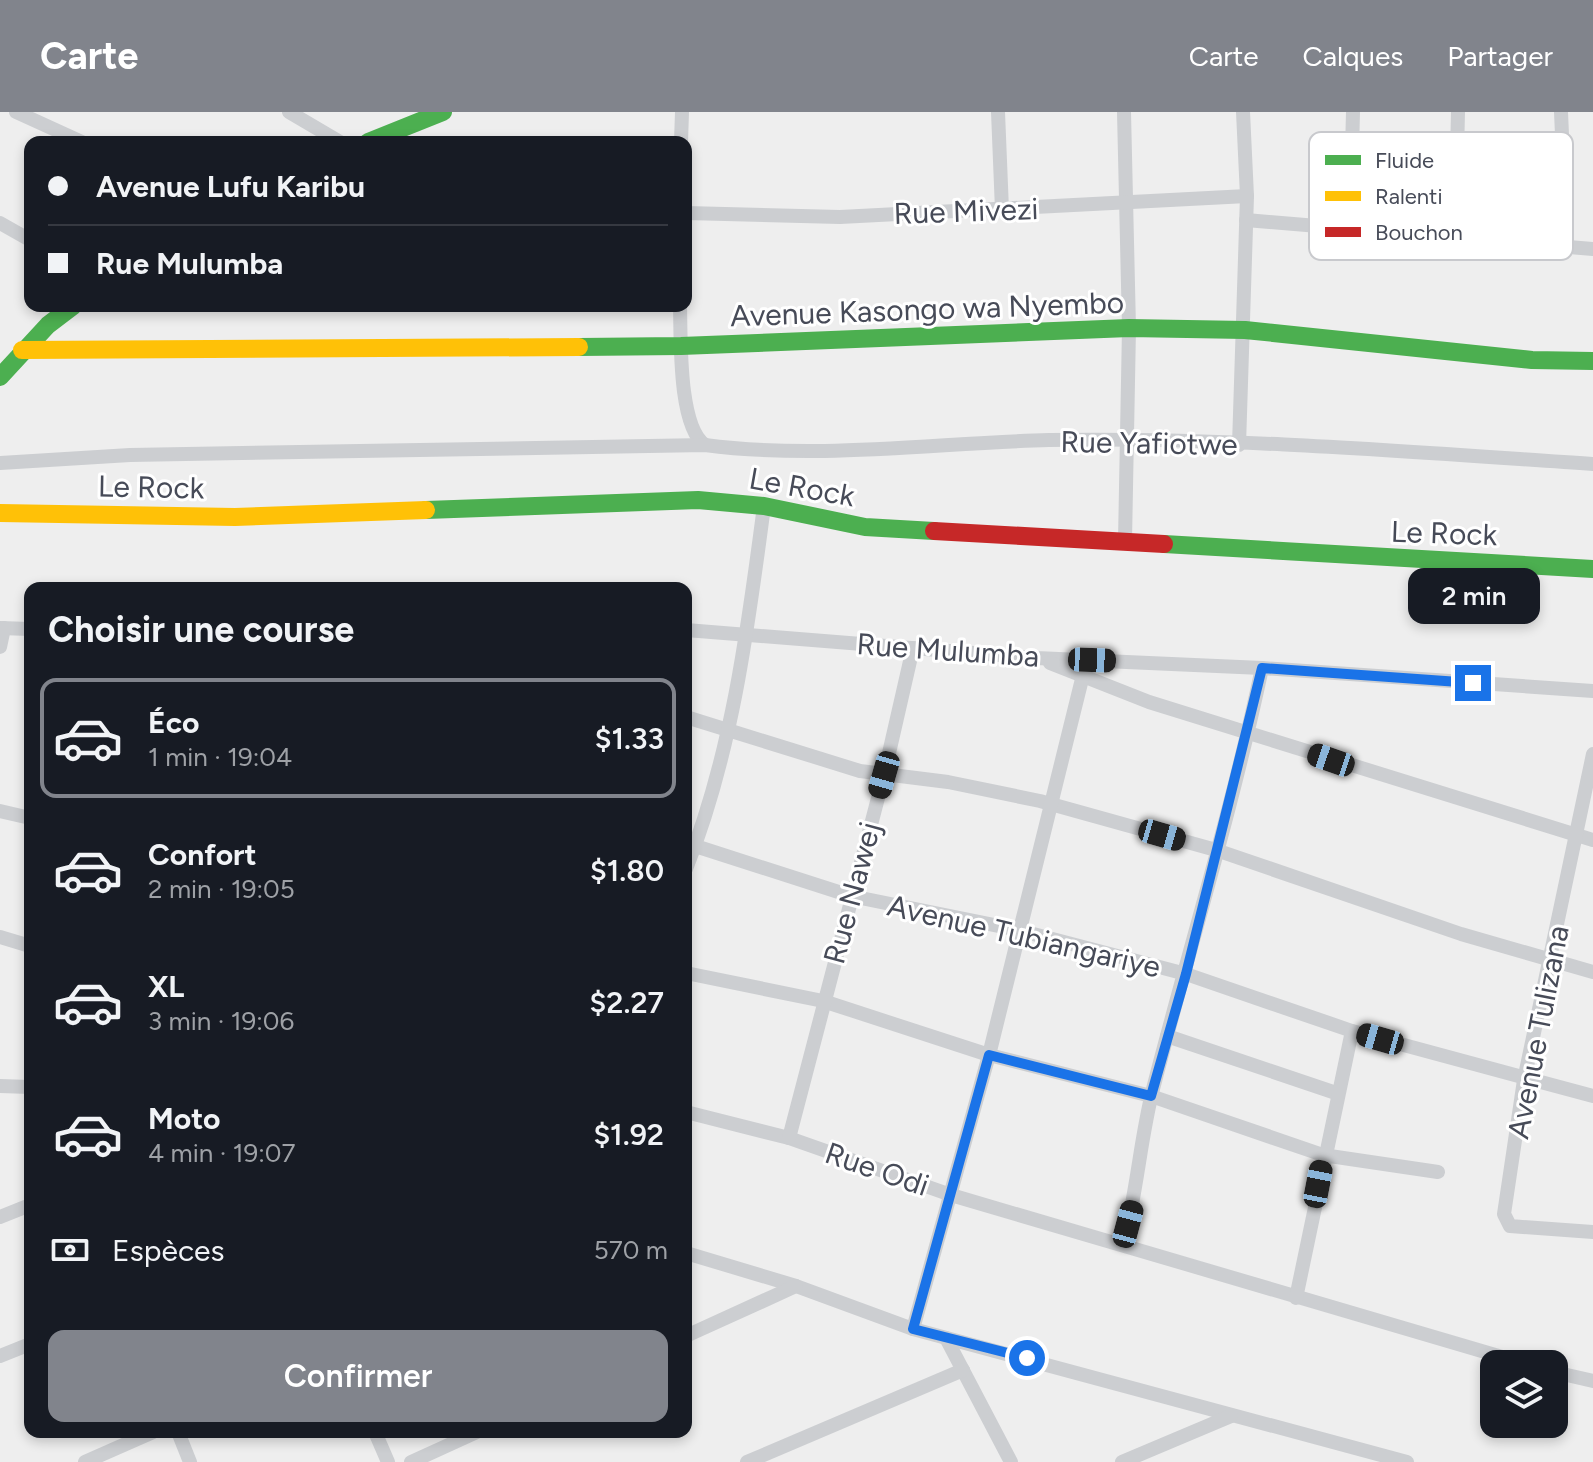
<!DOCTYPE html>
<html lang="fr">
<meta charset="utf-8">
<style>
:root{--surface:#171b24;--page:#20242c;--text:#f1f3f6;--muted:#9ea1a6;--line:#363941;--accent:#81848c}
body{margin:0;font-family:Figtree,sans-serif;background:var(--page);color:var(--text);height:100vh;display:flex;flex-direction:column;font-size:30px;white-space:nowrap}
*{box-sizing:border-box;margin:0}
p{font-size:26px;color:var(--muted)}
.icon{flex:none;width:44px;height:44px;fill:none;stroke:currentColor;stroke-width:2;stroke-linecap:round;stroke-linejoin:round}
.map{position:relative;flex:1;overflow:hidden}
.panel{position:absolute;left:24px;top:470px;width:668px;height:856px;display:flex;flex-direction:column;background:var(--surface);border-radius:16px;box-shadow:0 4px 12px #0003}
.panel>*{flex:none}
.banner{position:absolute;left:24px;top:24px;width:668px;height:176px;border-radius:16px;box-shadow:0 4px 12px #0003;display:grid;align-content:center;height:176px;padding:0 24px;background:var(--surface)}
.tools{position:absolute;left:1480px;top:1238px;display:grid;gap:16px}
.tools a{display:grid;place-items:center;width:88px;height:88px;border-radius:16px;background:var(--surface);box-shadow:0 4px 12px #0003;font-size:40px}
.end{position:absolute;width:36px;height:36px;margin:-18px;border:10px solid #1a73e8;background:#fff;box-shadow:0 0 0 4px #fff}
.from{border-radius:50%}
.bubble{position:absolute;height:56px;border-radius:16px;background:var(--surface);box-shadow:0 4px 12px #0003;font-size:26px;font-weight:600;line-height:56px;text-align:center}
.car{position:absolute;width:24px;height:48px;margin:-24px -12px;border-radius:10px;box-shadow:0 0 6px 2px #0007;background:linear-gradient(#222 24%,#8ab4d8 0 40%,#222 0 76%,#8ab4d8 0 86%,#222 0)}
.banner b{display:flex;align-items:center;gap:28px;height:76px;font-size:30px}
.banner b+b{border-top:2px solid var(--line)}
.banner i{width:20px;height:20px;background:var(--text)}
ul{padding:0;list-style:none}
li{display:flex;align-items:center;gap:24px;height:120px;margin:0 16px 12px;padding:0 8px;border:4px solid transparent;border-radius:16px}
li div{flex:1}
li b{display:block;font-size:30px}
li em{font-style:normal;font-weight:600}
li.current{border-color:var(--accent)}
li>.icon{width:72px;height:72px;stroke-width:1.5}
h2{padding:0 24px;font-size:36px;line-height:96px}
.pay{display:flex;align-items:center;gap:20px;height:88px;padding:0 24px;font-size:30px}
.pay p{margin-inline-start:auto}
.button{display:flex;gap:16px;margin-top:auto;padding:16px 24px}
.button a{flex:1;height:92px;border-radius:16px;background:var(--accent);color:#fff;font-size:32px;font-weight:600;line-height:92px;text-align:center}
header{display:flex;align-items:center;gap:48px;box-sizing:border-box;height:112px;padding:0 40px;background:var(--accent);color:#fff}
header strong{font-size:38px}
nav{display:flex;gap:44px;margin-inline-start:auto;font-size:28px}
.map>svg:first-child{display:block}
</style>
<header>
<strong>Carte</strong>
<nav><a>Carte</a><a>Calques</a><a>Partager</a></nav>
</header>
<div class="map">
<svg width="1593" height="1350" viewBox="0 0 1593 1350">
<rect width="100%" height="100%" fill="#eee"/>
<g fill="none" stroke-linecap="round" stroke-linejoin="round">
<!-- street -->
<g stroke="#ccced1" stroke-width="14">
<path d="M16,0L82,30"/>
<path d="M289,0L340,30"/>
<path d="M998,0L1002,98"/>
<path d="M1124,0L1129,216L1125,429"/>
<path d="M1561,0L1567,137"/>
<path d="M681,30L682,0"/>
<path d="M686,101L840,105L1247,84"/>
<path d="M1246,108L1593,137"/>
<path d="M0,111L30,128"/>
<path d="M1350,116L1353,0"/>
<path d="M1455,126L1458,0"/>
<path d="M680,194C681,226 678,314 705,333"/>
<path d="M1239,333L1247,84L1243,0"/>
<path d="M0,351L130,343L705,333C819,348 935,331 1049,328C1230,325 1413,340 1593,352"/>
<path d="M0,516L30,517"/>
<path d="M686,518L1036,546L1262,556L1593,579"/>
<path d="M0,535L4,516"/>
<path d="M1050,551L1149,590L1593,728"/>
<path d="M686,605L860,659L948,670L1040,689L1216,738L1461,822L1593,860"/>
<path d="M1593,642L1524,968L1504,1102L1510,1114L1593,1120"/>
<path d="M0,699L30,706"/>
<path d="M686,731L851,784L1018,818L1186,862L1352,919L1593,984"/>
<path d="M686,757C732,642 748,516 764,394"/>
<path d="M0,825L30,834"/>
<path d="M686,861L823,889L989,943L1151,984L1323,1043L1438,1060"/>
<path d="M1167,924L1336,981"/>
<path d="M0,974L30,975"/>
<path d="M686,1000L789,1026L951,1083L1526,1252"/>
<path d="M789,1026L884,663L913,536"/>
<path d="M0,1105L30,1093"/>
<path d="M1123,1133C1137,1081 1140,1028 1153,977C1189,837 1232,698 1262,556"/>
<path d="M686,1141L796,1174L913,1217L1407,1350"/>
<path d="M1296,1186L1352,919"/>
<path d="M913,1217L989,943L1083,563"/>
<path d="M686,1224L796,1174"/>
<path d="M946,1226L1011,1350"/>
<path d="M0,1244L30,1232"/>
<path d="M1554,1260L1593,1269"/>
<path d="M178,1320L190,1350"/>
<path d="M375,1320L388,1350"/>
<path d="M85,1350L153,1320"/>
<path d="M411,1350L477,1320"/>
<path d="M747,1350L963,1258"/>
<path d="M1122,1350L1231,1304"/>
</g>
<!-- fast -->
<g stroke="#4caf50" stroke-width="18">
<path d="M368,30L443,0"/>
<path d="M579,235L681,234L1129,216L1245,218L1532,248L1593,249"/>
<path d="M0,265L48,213L73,194"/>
<path d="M426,398L698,388L764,394L865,415L934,419"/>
<path d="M1164,432L1593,457"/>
</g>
<!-- slow -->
<g stroke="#ffc107" stroke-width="18">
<path d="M22,238L579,235"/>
<path d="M0,401L235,405L426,398"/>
</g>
<!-- jam -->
<path stroke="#c62828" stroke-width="18" d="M934,419L1164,432"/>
</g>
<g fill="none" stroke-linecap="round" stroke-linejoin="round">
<!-- route -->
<path stroke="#1a73e8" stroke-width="10" d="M1027,1246L913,1217L989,943L1151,984L1186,862L1262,556L1473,571"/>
</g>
<g text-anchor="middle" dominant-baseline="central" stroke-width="6" stroke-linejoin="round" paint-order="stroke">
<!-- street labels -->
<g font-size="30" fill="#474b58" stroke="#fff">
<text transform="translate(966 99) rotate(-2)">Rue Mivezi</text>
<text transform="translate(927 197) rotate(-2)">Avenue Kasongo wa Nyembo</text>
<text transform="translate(1149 331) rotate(1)">Rue Yafiotwe</text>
<text transform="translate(151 375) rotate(1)">Le Rock</text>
<text transform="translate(802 375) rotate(10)">Le Rock</text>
<text transform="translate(1444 421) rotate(2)">Le Rock</text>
<text transform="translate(948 538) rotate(4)">Rue Mulumba</text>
<text transform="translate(852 781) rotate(-75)">Rue Nawej</text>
<text transform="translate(1024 824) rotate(13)">Avenue Tubiangariye</text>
<text transform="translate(1538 920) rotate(-79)">Avenue Tulizana</text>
<text transform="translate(877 1057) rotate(19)">Rue Odi</text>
</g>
</g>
<!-- legend -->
<rect x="1309" y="20" width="264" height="128" rx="12" fill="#fff" stroke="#c8c9cd" stroke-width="2"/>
<rect x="1325" y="43" width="36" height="10" fill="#4caf50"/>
<rect x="1325" y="79" width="36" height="10" fill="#ffc107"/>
<rect x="1325" y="115" width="36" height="10" fill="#c62828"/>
<g font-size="22" fill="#474b58">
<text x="1375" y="56">Fluide</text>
<text x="1375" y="92">Ralenti</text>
<text x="1375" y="128">Bouchon</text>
</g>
</svg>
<div class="tools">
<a><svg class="icon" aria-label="layers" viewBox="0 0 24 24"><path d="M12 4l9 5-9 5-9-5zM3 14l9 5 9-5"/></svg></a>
</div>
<i class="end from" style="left:1027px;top:1246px"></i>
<i class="end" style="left:1473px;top:571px"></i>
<div class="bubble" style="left:1408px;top:456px;width:132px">2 min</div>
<i class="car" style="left:1092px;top:548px;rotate:92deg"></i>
<i class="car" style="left:1331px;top:648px;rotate:289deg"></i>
<i class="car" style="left:884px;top:663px;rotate:196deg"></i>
<i class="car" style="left:1162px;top:723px;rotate:106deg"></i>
<i class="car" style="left:1380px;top:927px;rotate:286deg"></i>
<i class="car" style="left:1318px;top:1072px;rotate:11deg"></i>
<i class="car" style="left:1128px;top:1112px;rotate:15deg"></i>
<div class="banner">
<b><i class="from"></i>Avenue Lufu Karibu</b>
<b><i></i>Rue Mulumba</b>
</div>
<section class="panel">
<h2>Choisir une course</h2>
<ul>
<li class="current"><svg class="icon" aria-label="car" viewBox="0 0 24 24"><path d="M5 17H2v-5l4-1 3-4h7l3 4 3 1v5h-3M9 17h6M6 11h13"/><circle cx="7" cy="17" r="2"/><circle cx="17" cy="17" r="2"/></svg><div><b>Éco</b><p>1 min · 19:04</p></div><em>$1.33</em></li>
<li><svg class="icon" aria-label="car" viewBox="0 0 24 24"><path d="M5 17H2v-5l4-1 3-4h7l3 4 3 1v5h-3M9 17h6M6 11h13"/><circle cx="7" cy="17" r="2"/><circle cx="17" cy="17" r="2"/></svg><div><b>Confort</b><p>2 min · 19:05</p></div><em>$1.80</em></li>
<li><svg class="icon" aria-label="car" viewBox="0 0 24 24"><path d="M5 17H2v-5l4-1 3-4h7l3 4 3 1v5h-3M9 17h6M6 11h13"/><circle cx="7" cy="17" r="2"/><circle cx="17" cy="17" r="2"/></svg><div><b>XL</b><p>3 min · 19:06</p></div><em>$2.27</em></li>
<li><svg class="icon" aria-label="car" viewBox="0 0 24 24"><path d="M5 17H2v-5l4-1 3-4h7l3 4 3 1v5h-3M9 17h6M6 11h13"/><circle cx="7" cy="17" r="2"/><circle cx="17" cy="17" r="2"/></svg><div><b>Moto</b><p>4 min · 19:07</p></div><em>$1.92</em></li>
</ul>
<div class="pay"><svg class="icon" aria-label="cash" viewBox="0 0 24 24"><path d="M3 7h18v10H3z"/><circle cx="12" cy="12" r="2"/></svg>Espèces<p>570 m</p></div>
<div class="button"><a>Confirmer</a></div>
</section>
</div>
